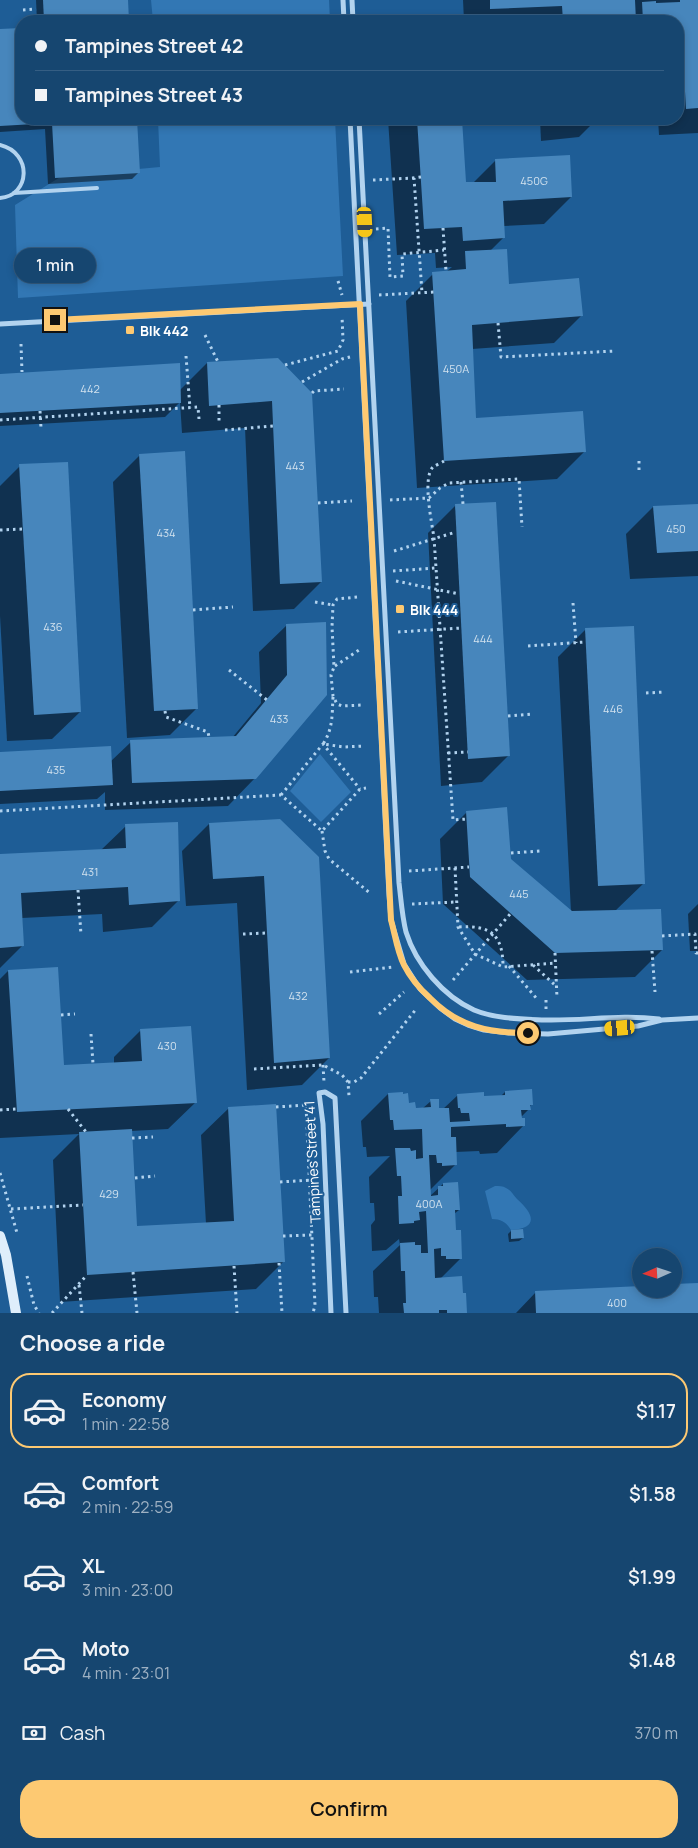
<!DOCTYPE html>
<meta charset="utf-8">
<style>
:root{--surface:#164670;--page:#235078;--text:#f1f3f6;--muted:#9eb1c3;--line:#355e83;--accent:#fdc972}
body{margin:0;font-family:Manrope,sans-serif;background:var(--page);color:var(--text);height:100vh;display:flex;flex-direction:column;font-size:19px;white-space:nowrap}
*{box-sizing:border-box;margin:0}
p{font-size:16px;color:var(--muted)}
.icon{flex:none;width:28px;height:28px;fill:none;stroke:currentColor;stroke-width:2;stroke-linecap:round;stroke-linejoin:round}
.map{position:relative;height:1313px;overflow:hidden}
.drawer{display:flex;flex-direction:column;background:var(--surface);flex:1}
.drawer>*{flex:none}
.hud{position:absolute;left:15px;top:15px;width:669px;height:110px;border-radius:20px;box-shadow:0 2px 8px #0003,0 0 0 1px var(--line);display:grid;align-content:center;height:110px;padding:0 20px;background:var(--surface)}
.needle{width:32px;rotate:267deg}
.fabs{position:absolute;left:632px;top:1248px;display:grid;gap:10px}
.fabs a{display:grid;place-items:center;width:50px;height:50px;border-radius:50%;background:var(--surface);box-shadow:0 2px 8px #0003,0 0 0 1px var(--line);font-size:25px}
.end{position:absolute;width:22px;height:22px;margin:-11px;border:6px solid #fdc972;background:#111;box-shadow:0 0 0 2px #111}
.from{border-radius:50%}
.bubble{position:absolute;height:35px;border-radius:18px;background:var(--surface);box-shadow:0 2px 8px #0003,0 0 0 1px var(--line);font-size:16px;font-weight:600;line-height:35px;text-align:center}
.car{position:absolute;width:15px;height:30px;margin:-15px -8px;border-radius:6px;box-shadow:0 0 4px 1px #0007;background:linear-gradient(#f5c518 24%,#345 0 40%,#f5c518 0 76%,#345 0 86%,#f5c518 0)}
.hud b{display:flex;align-items:center;gap:18px;height:48px;font-size:19px}
.hud b+b{border-top:1px solid var(--line)}
.hud i{width:12px;height:12px;background:var(--text)}
ul{padding:0;list-style:none}
li{display:flex;align-items:center;gap:15px;height:75px;margin:0 10px 8px;padding:0 10px;border:2px solid transparent;border-radius:20px}
li div{flex:1}
li b{display:block;font-size:19px}
li em{font-style:normal;font-weight:600}
li.selected{border-color:var(--accent)}
li>.icon{width:45px;height:45px;stroke-width:1.5}
h2{padding:0 20px;font-size:22px;line-height:60px}
.pay{display:flex;align-items:center;gap:12px;height:55px;padding:0 20px;font-size:19px}
.pay p{margin-inline-start:auto}
.button{display:flex;gap:10px;margin-top:auto;padding:10px 20px}
.button a{flex:1;height:58px;border-radius:20px;background:var(--accent);color:#111;font-size:20px;font-weight:600;line-height:58px;text-align:center}
.map>svg:first-child{display:block}
</style>
<div class="map">
<svg width="698" height="1313" viewBox="0 0 698 1313">
<rect width="100%" height="100%" fill="#1e5d96"/>
<!-- green -->
<g fill="#3277b4">
<path d="M151,0H329L330,21H153Z"/>
<path d="M158,119H335L343,276L18,298L15,205L62,176L160,167Z"/>
<path d="M320,754L351,792L321,822L290,791Z"/>
<path d="M495,1186C499,1186 503,1186 506,1188C511,1190 513,1195 517,1199C534,1214 539,1228 511,1230C506,1222 501,1219 492,1219L485,1191Z"/>
</g>
<!-- shadow -->
<g fill="#0007">
<path d="M36,0H127L128,21H37Z"/>
<path d="M463,0H698V133L659,135L658,119H678V21H464Z"/>
<path d="M21,29V119H136L139,172L132,179L48,184L45,129L0,132V31Z"/>
<path d="M388,119H461L465,184H472L496,160L571,197L544,224L504,226V237L490,251L508,286L581,316L554,343L472,349L475,420L584,452L557,479L417,488L406,301L433,274L446,272L452,267L436,268L435,253L397,255Z"/>
<path d="M540,119H597L579,137L541,141Z"/>
<path d="M278,360L321,582L294,609L253,611L245,428L182,433L180,402L165,417L0,426V375L179,391L207,363Z"/>
<path d="M140,455L197,708L170,735L127,738L113,482Z"/>
<path d="M20,466L80,712L52,739L7,741L0,616V486Z"/>
<path d="M698,505V576L630,579L626,534L653,507Z"/>
<path d="M455,506L509,755L482,782L441,786L428,533Z"/>
<path d="M324,623L255,778L228,806L105,810V792L97,799L0,804V753L110,762L131,742L232,738L261,703L259,652L287,625Z"/>
<path d="M585,630L644,883L615,911L662,950L635,977L527,980L443,904L440,839L467,812L510,859L571,912L558,657Z"/>
<path d="M209,824L317,858L329,1058L302,1085L247,1090L237,903L186,906L182,851Z"/>
<path d="M126,826L179,900L152,927L103,932L102,914L22,918L23,945L0,968V855L101,850Z"/>
<path d="M698,904V951H690L688,914Z"/>
<path d="M8,971L63,1067L114,1064V1057L141,1030L196,1102L168,1129L131,1131L136,1227L206,1224L201,1135L229,1108L283,1262L256,1289L60,1302L53,1160L79,1134L0,1138V979Z"/>
<path d="M505,1092L531,1104L529,1109L519,1119L524,1125L497,1153L480,1154L479,1151L455,1152L456,1164L430,1190V1196L443,1184L459,1210L454,1214L455,1232L461,1258L440,1279L466,1313H379L378,1297H374L373,1271L400,1245L399,1239L386,1250L372,1251L371,1225L375,1220L374,1203H370L369,1177L390,1156L367,1157L366,1147H363L361,1121L388,1094L415,1109L423,1108L431,1101L438,1109H443L458,1095L483,1097L501,1096Z"/>
<path d="M511,1231L523,1238L519,1241L509,1242L508,1234Z"/>
<path d="M698,1284V1313H516L536,1292L641,1287V1289H674V1285Z"/>
</g>
<!-- building -->
<g fill="#4786bc">
<path d="M43,0H128L129,21H44Z"/>
<path d="M490,0H635L636,21H563L562,6L490,9Z"/>
<path d="M680,0H698V108L686,109L682,39L678,40V21H643L642,2L656,1V3L680,2Z"/>
<path d="M21,28V119H137L140,173L55,178L52,123L0,126V29Z"/>
<path d="M417,119H462L466,182H496L495,159L570,155L572,197L503,201L505,238L463,241L462,227L424,229Z"/>
<path d="M507,249L509,284L579,278L583,316L472,325L476,418L583,411L586,452L444,461L432,272L466,269L465,251Z"/>
<path d="M278,358L312,393L322,582L280,584L272,401L209,406L207,362Z"/>
<path d="M180,363L181,403L0,413V374Z"/>
<path d="M185,451L198,709L154,711L139,454Z"/>
<path d="M68,462L81,712L34,715L19,464Z"/>
<path d="M496,502L510,756L468,759L455,504Z"/>
<path d="M698,504V551L657,553L653,506Z"/>
<path d="M326,622L327,695L256,779L132,783L130,740L236,736L287,675L286,624Z"/>
<path d="M634,626L645,884L598,886L585,628Z"/>
<path d="M111,746L113,785L0,791V752Z"/>
<path d="M507,807L511,859L572,911L661,909L663,950L555,953L470,877L466,811Z"/>
<path d="M280,819L319,857L330,1058L274,1063L264,876L213,879L209,823Z"/>
<path d="M178,822L180,901L129,905L128,887L21,893L24,946L0,948V854L126,848L125,824Z"/>
<path d="M58,967L64,1065L142,1061L140,1029L191,1026L197,1103L17,1112L8,970Z"/>
<path d="M532,1089L533,1105H530L531,1110H521L522,1118H525V1126L506,1127V1124L451,1127V1137H456L457,1165L442,1166V1163H437L436,1155H429L431,1196L438,1195V1186H443V1183L458,1182L460,1210H455L456,1230H461L462,1259H446V1256H441V1248L434,1249L435,1278L462,1276L463,1293H466L467,1313H447V1310H439V1313H404L403,1303H406L405,1271H401L400,1243L415,1242V1245H421V1253H428L426,1211L419,1212L420,1220L414,1221V1223L399,1224L398,1196H402L401,1176H397L395,1148H410L411,1151L416,1150V1159L423,1158L422,1129L394,1130L393,1120H390L388,1093L403,1092V1094L408,1093L409,1103L415,1102L416,1108L431,1107L430,1099H439V1108H449L450,1122L470,1121L469,1113H461L460,1108H458L457,1094L484,1092V1096L505,1095V1091Z"/>
<path d="M276,1104L285,1262L87,1275L79,1132L132,1129L137,1226L234,1221L228,1107Z"/>
<path d="M523,1229L524,1238L511,1239V1230Z"/>
<path d="M698,1283V1313H536L535,1291L641,1286V1289H674V1284Z"/>
</g>
<g fill="none" stroke-linecap="round" stroke-linejoin="round">
<!-- path -->
<g stroke="#b2d3ef" stroke-width="3" stroke-dasharray="2.5 4" stroke-linecap="butt">
<path d="M23,10L36,9"/>
<path d="M421,177L414,178L422,293"/>
<path d="M373,180L414,178"/>
<path d="M443,228L446,271"/>
<path d="M376,229L388,228L390,277L403,276L402,254L444,250"/>
<path d="M338,281L342,295"/>
<path d="M379,295L434,292"/>
<path d="M498,323L501,357L615,351"/>
<path d="M205,335L218,362"/>
<path d="M21,344L22,372"/>
<path d="M186,356L190,408"/>
<path d="M285,365L338,351L343,340L342,316"/>
<path d="M302,382L342,359L350,357"/>
<path d="M312,393L314,391L344,389"/>
<path d="M219,405V423"/>
<path d="M40,411L41,428"/>
<path d="M0,420L198,407L199,419"/>
<path d="M225,430L273,426"/>
<path d="M444,461C441,463 436,465 433,467C422,478 432,523 434,538L453,820L467,819"/>
<path d="M639,461V471"/>
<path d="M461,482L463,504"/>
<path d="M390,500L429,498L440,488L449,483L519,479L522,527"/>
<path d="M318,503L352,501"/>
<path d="M0,530L23,529"/>
<path d="M394,551L456,532"/>
<path d="M393,571L436,568"/>
<path d="M396,581L459,594"/>
<path d="M357,597L337,599L333,605L332,627L334,667L331,675L333,696L337,704L342,706L362,705"/>
<path d="M315,602L333,605"/>
<path d="M573,603L576,643"/>
<path d="M193,610L233,607"/>
<path d="M398,632L461,628"/>
<path d="M528,646L585,642"/>
<path d="M335,666L359,650"/>
<path d="M229,670L267,700"/>
<path d="M646,693L664,692"/>
<path d="M333,697C332,715 333,729 323,744L344,747L364,746"/>
<path d="M165,711L166,717L208,732L209,737"/>
<path d="M508,716L532,714"/>
<path d="M448,753L468,752"/>
<path d="M281,795L323,744L360,789"/>
<path d="M0,811L281,795L322,831L360,789L366,788"/>
<path d="M322,831L325,851L329,859L371,894"/>
<path d="M511,853L540,851"/>
<path d="M455,868L458,927L475,954L503,967L555,963"/>
<path d="M409,871L469,867"/>
<path d="M78,890L81,935"/>
<path d="M412,904L456,902"/>
<path d="M459,927C490,925 503,934 503,967"/>
<path d="M243,934L267,933"/>
<path d="M662,936L695,934L696,953H698"/>
<path d="M652,951L655,992"/>
<path d="M555,953L557,998"/>
<path d="M533,965L556,986"/>
<path d="M509,966L537,999"/>
<path d="M350,972L393,967"/>
<path d="M453,980L511,913"/>
<path d="M546,1009V999"/>
<path d="M379,1014L404,992"/>
<path d="M61,1015L75,1014"/>
<path d="M91,1034L93,1064"/>
<path d="M323,1065L324,1082"/>
<path d="M254,1069L323,1065L342,1075L348,1082L349,1096"/>
<path d="M348,1082H354L361,1078L417,1008"/>
<path d="M276,1107L306,1105L315,1305L313,1313"/>
<path d="M68,1109L86,1132"/>
<path d="M0,1110L17,1109"/>
<path d="M132,1138L153,1137"/>
<path d="M0,1173L17,1233"/>
<path d="M135,1178L155,1176"/>
<path d="M280,1182L312,1180"/>
<path d="M11,1209L83,1205"/>
<path d="M283,1236L312,1235"/>
<path d="M279,1263L282,1313"/>
<path d="M234,1266L237,1313"/>
<path d="M133,1272L137,1313"/>
<path d="M27,1276L34,1305L39,1313"/>
<path d="M79,1285L82,1313"/>
<path d="M52,1313L87,1275"/>
</g>
<!-- lane -->
<g stroke="#b2d3ef" stroke-width="4">
<path d="M0,145C33,153 30,196 0,198"/>
<path d="M14,193L97,188"/>
</g>
<!-- street -->
<g stroke="#b2d3ef" stroke-width="5">
<path d="M343,0L344,21"/>
<path d="M352,0L353,21"/>
<path d="M350,119L389,895L391,920L404,964L420,989L440,1008L455,1019L468,1025L484,1030L509,1033L548,1034L638,1026L662,1020L698,1018"/>
<path d="M359,119L399,883C401,899 402,916 406,932C416,964 443,996 474,1010C495,1019 523,1019 545,1020C584,1021 620,1014 659,1019"/>
<path d="M0,324L369,304"/>
<path d="M331,1313L323,1124L319,1093L325,1092L335,1098L346,1313"/>
</g>
<!-- secondary -->
<path stroke="#dfeefb" stroke-width="10" d="M0,1236L6,1255L16,1313"/>
</g>
<g fill="none" stroke-linecap="round" stroke-linejoin="round">
<!-- route -->
<path stroke="#fdc972" stroke-width="6" d="M55,320L360,304L391,920C395,934 397,951 404,965C410,977 420,989 430,998C459,1027 488,1033 528,1033"/>
</g>
<!-- markers -->
<g fill="#fdc972" stroke="#1e5d96" stroke-width="2">
<rect x="125" y="325" width="10" height="10" rx="2.5"/>
<rect x="395" y="604" width="10" height="10" rx="2.5"/>
</g>
<g text-anchor="middle" dominant-baseline="central" stroke-width="4" stroke-linejoin="round" paint-order="stroke">
<!-- number labels -->
<g font-size="11" fill="#d1e1ee">
<text x="534" y="180">450G</text>
<text x="456" y="368">450A</text>
<text x="90" y="388">442</text>
<text x="295" y="465">443</text>
<text x="676" y="528">450</text>
<text x="166" y="532">434</text>
<text x="53" y="626">436</text>
<text x="483" y="638">444</text>
<text x="613" y="708">446</text>
<text x="279" y="718">433</text>
<text x="56" y="769">435</text>
<text x="90" y="871">431</text>
<text x="519" y="893">445</text>
<text x="298" y="995">432</text>
<text x="167" y="1045">430</text>
<text x="109" y="1193">429</text>
<text x="429" y="1203">400A</text>
<text x="617" y="1302">400</text>
</g>
<!-- poi labels -->
<g font-size="14" font-weight="bold" fill="#fff" stroke="#1e5d96" text-anchor="start">
<text x="140" y="330">Blk 442</text>
<text x="410" y="609">Blk 444</text>
</g>
<!-- street labels -->
<g font-size="14" fill="#fff" stroke="#1e5d96">
<text transform="translate(312 1162) rotate(-93)">Tampines Street 41</text>
</g>
</g>
</svg>
<div class="fabs">
<a><svg class="needle" viewBox="-14 -14 28 28"><path d="M0-13l5 13h-10z" fill="#e53935"/><path d="M0 13l5-13h-10z" fill="#9eb1c3"/></svg></a>
</div>
<i class="end from" style="left:528px;top:1033px"></i>
<i class="end" style="left:55px;top:320px"></i>
<div class="bubble" style="left:14px;top:248px;width:82px">1 min</div>
<i class="car" style="left:365px;top:222px;rotate:177deg"></i>
<i class="car" style="left:620px;top:1028px;rotate:265deg"></i>
<div class="hud">
<b><i class="from"></i>Tampines Street 42</b>
<b><i></i>Tampines Street 43</b>
</div>
</div>
<section class="drawer">
<h2>Choose a ride</h2>
<ul>
<li class="selected"><svg class="icon" aria-label="car" viewBox="0 0 24 24"><path d="M5 17H2v-5l4-1 3-4h7l3 4 3 1v5h-3M9 17h6M6 11h13"/><circle cx="7" cy="17" r="2"/><circle cx="17" cy="17" r="2"/></svg><div><b>Economy</b><p>1 min · 22:58</p></div><em>$1.17</em></li>
<li><svg class="icon" aria-label="car" viewBox="0 0 24 24"><path d="M5 17H2v-5l4-1 3-4h7l3 4 3 1v5h-3M9 17h6M6 11h13"/><circle cx="7" cy="17" r="2"/><circle cx="17" cy="17" r="2"/></svg><div><b>Comfort</b><p>2 min · 22:59</p></div><em>$1.58</em></li>
<li><svg class="icon" aria-label="car" viewBox="0 0 24 24"><path d="M5 17H2v-5l4-1 3-4h7l3 4 3 1v5h-3M9 17h6M6 11h13"/><circle cx="7" cy="17" r="2"/><circle cx="17" cy="17" r="2"/></svg><div><b>XL</b><p>3 min · 23:00</p></div><em>$1.99</em></li>
<li><svg class="icon" aria-label="car" viewBox="0 0 24 24"><path d="M5 17H2v-5l4-1 3-4h7l3 4 3 1v5h-3M9 17h6M6 11h13"/><circle cx="7" cy="17" r="2"/><circle cx="17" cy="17" r="2"/></svg><div><b>Moto</b><p>4 min · 23:01</p></div><em>$1.48</em></li>
</ul>
<div class="pay"><svg class="icon" aria-label="cash" viewBox="0 0 24 24"><path d="M3 7h18v10H3z"/><circle cx="12" cy="12" r="2"/></svg>Cash<p>370 m</p></div>
<div class="button"><a>Confirm</a></div>
</section>
